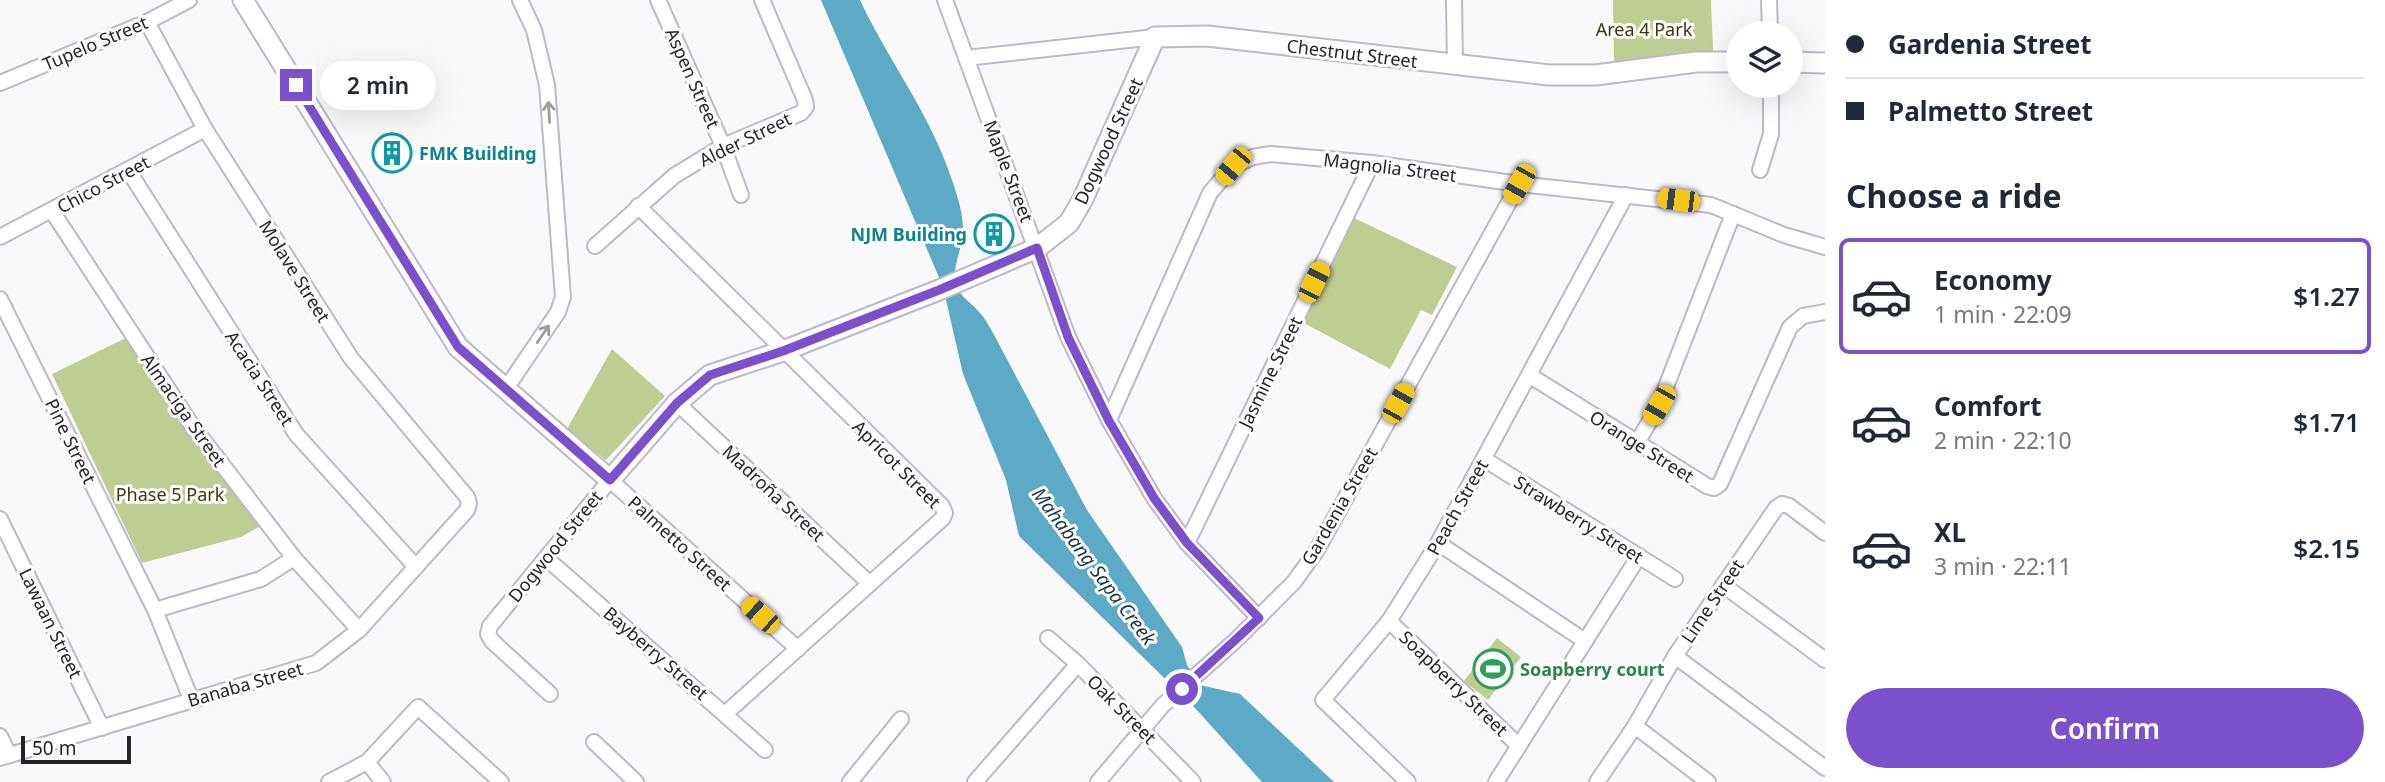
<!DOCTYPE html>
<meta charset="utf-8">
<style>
:root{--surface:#fff;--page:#f2f2f3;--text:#1f2937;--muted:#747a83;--line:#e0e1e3;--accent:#7a51ca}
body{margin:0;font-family:"Noto Sans",sans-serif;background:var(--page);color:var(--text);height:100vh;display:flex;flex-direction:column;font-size:26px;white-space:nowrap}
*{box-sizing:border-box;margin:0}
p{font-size:23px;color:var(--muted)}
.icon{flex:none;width:38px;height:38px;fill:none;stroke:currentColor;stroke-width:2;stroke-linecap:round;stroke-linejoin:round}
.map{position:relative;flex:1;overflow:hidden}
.side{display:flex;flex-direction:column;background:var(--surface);width:560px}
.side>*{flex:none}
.banner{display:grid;align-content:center;height:154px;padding:0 21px;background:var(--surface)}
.controls{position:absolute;left:1726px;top:21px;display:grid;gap:14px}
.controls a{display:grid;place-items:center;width:77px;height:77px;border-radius:50%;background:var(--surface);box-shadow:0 7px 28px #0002;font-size:35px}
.scale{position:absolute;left:21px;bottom:18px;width:110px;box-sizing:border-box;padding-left:7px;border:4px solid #24232a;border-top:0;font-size:19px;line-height:24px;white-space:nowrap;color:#24232a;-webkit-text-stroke:5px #fff;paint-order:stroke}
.end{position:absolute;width:32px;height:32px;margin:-16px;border:9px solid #7a51ca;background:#fff;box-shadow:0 0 0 4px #fff}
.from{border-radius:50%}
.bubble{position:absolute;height:49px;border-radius:24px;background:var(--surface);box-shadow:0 7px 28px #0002;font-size:23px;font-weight:600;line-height:49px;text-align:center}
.car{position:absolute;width:21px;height:42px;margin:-21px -10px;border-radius:9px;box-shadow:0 0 5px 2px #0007;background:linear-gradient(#f5c518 24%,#345 0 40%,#f5c518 0 76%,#345 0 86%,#f5c518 0)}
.banner b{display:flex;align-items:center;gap:24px;height:66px;font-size:26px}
.banner b+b{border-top:2px solid var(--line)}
.banner i{width:18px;height:18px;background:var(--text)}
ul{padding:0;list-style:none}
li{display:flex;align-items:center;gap:21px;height:116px;margin:0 14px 10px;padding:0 7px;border:4px solid transparent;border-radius:10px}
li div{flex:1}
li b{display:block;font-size:26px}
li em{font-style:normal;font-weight:600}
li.selected{border-color:var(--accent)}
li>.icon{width:63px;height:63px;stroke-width:1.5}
h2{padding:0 21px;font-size:32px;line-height:84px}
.primary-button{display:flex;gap:14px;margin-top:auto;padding:14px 21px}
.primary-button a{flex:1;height:80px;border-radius:42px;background:var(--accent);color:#fff;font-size:28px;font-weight:600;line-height:80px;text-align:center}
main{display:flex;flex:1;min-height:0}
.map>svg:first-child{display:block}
</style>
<main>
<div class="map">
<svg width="1825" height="782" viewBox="0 0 1825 782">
<rect width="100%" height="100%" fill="#f9f9fc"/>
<!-- green -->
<g fill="#becd91">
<path d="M1613,0H1711L1713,51L1614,63Z"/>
<path d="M1352,217L1457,267L1432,315L1421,310L1390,369L1302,322Z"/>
<path d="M130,336L264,524L241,537L142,563L52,374Z"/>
<path d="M612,349L665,396L606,460L567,429Z"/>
<path d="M1497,638L1521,657L1488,700L1464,681Z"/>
</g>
<!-- water -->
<path fill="#5caac6" d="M821,0H860C886,56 925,107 947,166C954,186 964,211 963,233C962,249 951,270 956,285C960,297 972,303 980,313C985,318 988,325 992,331L1087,510L1182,647L1187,665L1200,685L1240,694L1334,782H1262L1195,708L1019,536L1006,480L963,374L943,287Z"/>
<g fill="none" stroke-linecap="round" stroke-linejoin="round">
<!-- street casing -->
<g stroke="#bdb8cb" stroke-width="18">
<g id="street">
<path d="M658,0L723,146L741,195"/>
<path d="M945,0L1068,337L1109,420L1154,498L1187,543L1259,618"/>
<path d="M1454,0L1455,65"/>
<path d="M1769,0L1770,33"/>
<path d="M966,58L1155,37"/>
<path d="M0,83L147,22L189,0"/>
<path d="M128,170L296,434L416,567"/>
<path d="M1760,170L1771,134V86"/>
<path d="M638,206L942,506L945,513L943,518L725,714"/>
<path d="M52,211L191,424L294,558L359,630"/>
<path d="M0,237L205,129"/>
<path d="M595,246L674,176L723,146L801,113L806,107L805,100L762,0"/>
<path d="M0,299L155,610L191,699"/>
<path d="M1529,375L1707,486L1714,488L1720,484L1790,327L1803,316L1825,312"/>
<path d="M505,390L558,312L563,297L547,85L534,30L520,0"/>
<path d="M677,403L870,584"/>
<path d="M1109,420L1210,193L1233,166L1253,157L1271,154L1372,163L1519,184L1711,205L1784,235L1825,247"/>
<path d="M1637,443L1659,405L1733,214"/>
<path d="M1484,459L1675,579"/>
<path d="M0,519L102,728"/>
<path d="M1187,543L1372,163"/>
<path d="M1438,543L1585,641"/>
<path d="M546,558L765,750"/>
<path d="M1723,585L1825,660"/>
<path d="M155,610L261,579L294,558"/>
<path d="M1389,621L1519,746"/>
<path d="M1048,638L1078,664L1193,782"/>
<path d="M1675,656L1825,768"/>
<path d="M550,694L492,641L488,634L490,626L610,480L798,649"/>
<path d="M1635,726L1708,782"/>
<path d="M0,736L9,755"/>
<path d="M594,742L636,782"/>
<path d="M0,758L316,663L359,630L467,510L469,503L467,497L351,358L205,129L147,22"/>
<path d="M367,762L383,782"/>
<path d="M329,782L367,762L418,707L501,782"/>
<path d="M850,782L901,719"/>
<path d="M975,782L1078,664"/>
<path d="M1098,782L1163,705L1235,641L1294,582L1317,550L1519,184"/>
<path d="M1408,782L1323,700L1389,621L1438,543L1626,195"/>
<path d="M1496,782L1639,556"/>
<path d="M1597,782L1635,726L1675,656L1776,508L1782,504L1789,506L1825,533"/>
</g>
</g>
<!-- secondary casing -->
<g stroke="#bdb8cb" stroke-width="23">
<g id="secondary">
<path d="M243,0L458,347L610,480L677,403L710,375L783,351L939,290L1037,248L1069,223L1083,199L1155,37L1207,36L1549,75H1596L1696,62H1738"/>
<path d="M1790,62L1825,63"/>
</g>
</g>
<!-- street -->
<use href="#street" stroke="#fff" stroke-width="14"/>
<!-- secondary -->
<use href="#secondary" stroke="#fff" stroke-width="19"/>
</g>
<!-- one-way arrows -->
<defs><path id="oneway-shaft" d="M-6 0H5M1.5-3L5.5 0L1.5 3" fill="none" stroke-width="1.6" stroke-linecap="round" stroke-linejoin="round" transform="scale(1.75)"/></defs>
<g stroke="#9c9c9f">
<use href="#oneway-shaft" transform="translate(549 112) rotate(-94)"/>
<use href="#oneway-shaft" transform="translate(543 334) rotate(-56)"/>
</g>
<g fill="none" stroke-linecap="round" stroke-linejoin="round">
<!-- route -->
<path stroke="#7a51ca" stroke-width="9" d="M296,85L458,347L610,480L677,403L710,375L783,351L939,290L1037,248L1068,337L1109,421L1154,498L1187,543L1259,618L1182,689"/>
</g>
<!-- icons -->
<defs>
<g id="building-ring" transform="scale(2.0125)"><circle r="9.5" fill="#fff" stroke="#0f9aa8" stroke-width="1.5"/><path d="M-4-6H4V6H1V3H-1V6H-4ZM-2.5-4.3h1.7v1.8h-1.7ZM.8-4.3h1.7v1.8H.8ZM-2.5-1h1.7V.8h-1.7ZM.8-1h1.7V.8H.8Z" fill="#0f9aa8"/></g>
<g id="stadium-ring" transform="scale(2.0125)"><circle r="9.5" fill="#fff" stroke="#2e9e5b" stroke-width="1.5"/><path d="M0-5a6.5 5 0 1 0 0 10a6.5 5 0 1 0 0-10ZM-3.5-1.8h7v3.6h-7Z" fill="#2e9e5b"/></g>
</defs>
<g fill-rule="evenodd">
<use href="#building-ring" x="392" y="153"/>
<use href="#building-ring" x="994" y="234"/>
<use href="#stadium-ring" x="1493" y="669"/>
</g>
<g text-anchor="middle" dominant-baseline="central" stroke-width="6" stroke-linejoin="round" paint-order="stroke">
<!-- park labels -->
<g font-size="18" fill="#323b0a" stroke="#fff">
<text x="1644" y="29">Area 4 Park</text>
<text x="170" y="494">Phase 5 Park</text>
</g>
<!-- street labels -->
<g font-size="18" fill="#24232a" stroke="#fff">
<text transform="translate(95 43) rotate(-23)">Tupelo Street</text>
<text transform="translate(1352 53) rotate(7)">Chestnut Street</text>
<text transform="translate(693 78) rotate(66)">Aspen Street</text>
<text transform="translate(745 139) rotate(-26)">Alder Street</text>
<text transform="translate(1108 141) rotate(-65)">Dogwood Street</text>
<text transform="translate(1390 167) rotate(7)">Magnolia Street</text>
<text transform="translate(1009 171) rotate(69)">Maple Street</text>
<text transform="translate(103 184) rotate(-28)">Chico Street</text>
<text transform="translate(295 271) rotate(58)">Molave Street</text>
<text transform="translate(1270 372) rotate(-64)">Jasmine Street</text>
<text transform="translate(260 378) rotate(57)">Acacia Street</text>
<text transform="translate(184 410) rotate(55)">Almaciga Street</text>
<text transform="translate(71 441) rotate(64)">Pine Street</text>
<text transform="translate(1642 446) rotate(32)">Orange Street</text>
<text transform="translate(897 464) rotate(45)">Apricot Street</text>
<text transform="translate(774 493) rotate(43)">Madroña Street</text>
<text transform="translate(1339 506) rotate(-60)">Gardenia Street</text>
<text transform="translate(1457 507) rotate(-61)">Peach Street</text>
<text transform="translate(1579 519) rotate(32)">Strawberry Street</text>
<text transform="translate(680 543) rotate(42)">Palmetto Street</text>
<text transform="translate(555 546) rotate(-51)">Dogwood Street</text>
<text transform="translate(1712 601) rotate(-56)">Lime Street</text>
<text transform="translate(51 623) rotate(64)">Lawaan Street</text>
<text transform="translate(656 653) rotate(41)">Bayberry Street</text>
<text transform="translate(1454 683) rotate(44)">Soapberry Street</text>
<text transform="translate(245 684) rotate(-16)">Banaba Street</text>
<text transform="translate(1122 709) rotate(45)">Oak Street</text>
</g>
<!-- culture labels -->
<g font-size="18" font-weight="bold" fill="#0d838f" stroke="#fff" text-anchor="start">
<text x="419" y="153">FMK Building</text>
<text x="967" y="234" text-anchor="end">NJM Building</text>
</g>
<!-- leisure labels -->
<g font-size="18" font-weight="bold" fill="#27864d" stroke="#fff" text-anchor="start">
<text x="1520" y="669">Soapberry court</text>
</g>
<!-- water labels -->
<g font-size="19" font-style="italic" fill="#133744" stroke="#fff">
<text transform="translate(1094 566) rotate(53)">Mahabang Sapa Creek</text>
</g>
</g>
</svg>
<div class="controls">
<a><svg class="icon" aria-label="layers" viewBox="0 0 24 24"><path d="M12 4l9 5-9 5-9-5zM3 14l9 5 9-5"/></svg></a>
</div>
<div class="scale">50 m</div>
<i class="end from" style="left:1182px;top:689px"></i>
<i class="end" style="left:296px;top:85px"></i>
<div class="bubble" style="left:320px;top:61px;width:116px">2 min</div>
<i class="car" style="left:1233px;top:166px;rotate:220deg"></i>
<i class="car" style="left:1519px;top:184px;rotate:209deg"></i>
<i class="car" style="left:1678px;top:200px;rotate:277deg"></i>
<i class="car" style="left:1314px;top:282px;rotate:26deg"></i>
<i class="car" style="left:1398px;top:403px;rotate:29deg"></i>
<i class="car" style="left:1659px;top:405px;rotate:210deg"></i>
<i class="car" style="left:760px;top:615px;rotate:312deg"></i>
</div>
<section class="side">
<div class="banner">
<b><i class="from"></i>Gardenia Street</b>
<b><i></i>Palmetto Street</b>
</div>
<h2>Choose a ride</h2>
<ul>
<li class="selected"><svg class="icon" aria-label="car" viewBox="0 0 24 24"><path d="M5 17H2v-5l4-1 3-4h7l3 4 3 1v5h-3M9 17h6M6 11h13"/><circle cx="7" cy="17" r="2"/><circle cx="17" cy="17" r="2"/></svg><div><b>Economy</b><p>1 min · 22:09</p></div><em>$1.27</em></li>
<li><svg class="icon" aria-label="car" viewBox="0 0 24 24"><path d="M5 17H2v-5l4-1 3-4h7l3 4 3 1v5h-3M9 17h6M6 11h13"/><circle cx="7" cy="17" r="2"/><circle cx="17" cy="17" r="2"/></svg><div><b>Comfort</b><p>2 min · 22:10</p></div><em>$1.71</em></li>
<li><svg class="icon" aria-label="car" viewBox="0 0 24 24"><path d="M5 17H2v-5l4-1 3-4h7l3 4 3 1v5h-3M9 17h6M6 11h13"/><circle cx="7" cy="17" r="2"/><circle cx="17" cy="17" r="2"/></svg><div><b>XL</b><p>3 min · 22:11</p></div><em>$2.15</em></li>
</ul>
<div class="primary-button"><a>Confirm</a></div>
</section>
</main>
